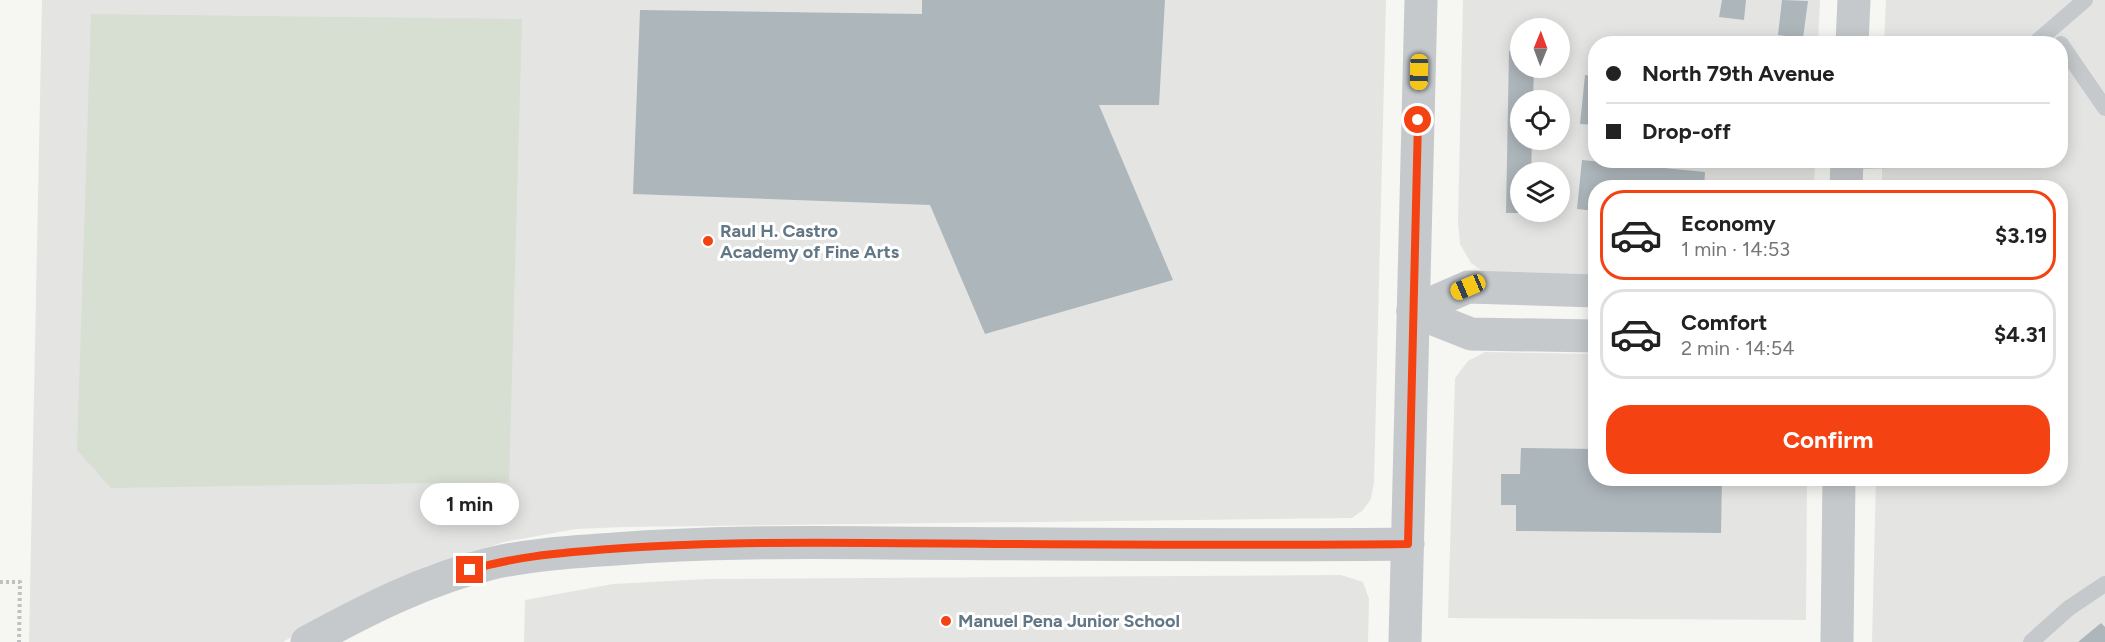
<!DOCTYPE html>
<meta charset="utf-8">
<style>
:root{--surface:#fff;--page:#f6f6f6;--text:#222;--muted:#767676;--line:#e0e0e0;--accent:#f44213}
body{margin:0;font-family:Figtree,sans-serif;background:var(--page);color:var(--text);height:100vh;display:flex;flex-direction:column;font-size:22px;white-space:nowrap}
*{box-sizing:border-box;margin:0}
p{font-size:20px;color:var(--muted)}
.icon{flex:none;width:33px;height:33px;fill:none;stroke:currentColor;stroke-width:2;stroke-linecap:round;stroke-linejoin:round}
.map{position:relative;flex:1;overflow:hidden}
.sheet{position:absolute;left:1588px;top:180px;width:480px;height:306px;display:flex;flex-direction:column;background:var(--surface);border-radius:24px;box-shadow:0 3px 15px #0003}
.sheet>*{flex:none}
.top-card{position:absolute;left:1588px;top:36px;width:480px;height:132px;border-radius:24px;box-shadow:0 3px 15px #0003;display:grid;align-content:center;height:132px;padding:0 18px;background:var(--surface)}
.needle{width:39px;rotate:1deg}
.tools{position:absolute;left:1510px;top:18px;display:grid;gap:12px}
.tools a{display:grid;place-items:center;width:60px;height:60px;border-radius:50%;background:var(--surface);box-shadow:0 3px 15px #0003;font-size:30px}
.end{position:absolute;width:27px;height:27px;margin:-14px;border:8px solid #f44213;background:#fff;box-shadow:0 0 0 3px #fff}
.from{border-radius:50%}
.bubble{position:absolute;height:42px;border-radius:21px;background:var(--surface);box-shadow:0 3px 15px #0003;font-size:20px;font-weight:700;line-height:42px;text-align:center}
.car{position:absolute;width:18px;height:36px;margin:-18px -9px;border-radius:8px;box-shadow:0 0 4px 2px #0007;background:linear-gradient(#f5c518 24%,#345 0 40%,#f5c518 0 76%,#345 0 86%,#f5c518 0)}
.top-card b{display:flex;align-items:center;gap:21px;height:57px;font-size:22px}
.top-card b+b{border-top:2px solid var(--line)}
.top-card i{width:15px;height:15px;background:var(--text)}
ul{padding:10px 0 0;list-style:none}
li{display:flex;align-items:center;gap:18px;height:90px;margin:0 12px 9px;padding:0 6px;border:3px solid var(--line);border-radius:24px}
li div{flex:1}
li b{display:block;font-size:22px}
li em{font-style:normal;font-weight:700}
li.on{border-color:var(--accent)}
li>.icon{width:54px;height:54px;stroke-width:1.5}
.action{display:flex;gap:12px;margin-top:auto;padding:12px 18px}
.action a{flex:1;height:69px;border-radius:24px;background:var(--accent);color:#fff;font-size:24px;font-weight:700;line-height:69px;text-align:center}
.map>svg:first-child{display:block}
</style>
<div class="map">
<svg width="2105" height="642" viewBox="0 0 2105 642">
<rect width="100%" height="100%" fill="#f6f6f2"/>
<!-- built -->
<g fill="#e4e5e3" fill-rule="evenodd">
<path d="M42,0H1386L1374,482L1371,499L1363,510L1352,518L623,527L576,529L504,542L427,566L347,603L283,642H29Z"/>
<path d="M1463,0H1820L1818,43L1596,44V160L1815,161L1814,187L1596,188V275L1484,272L1471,263L1460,244L1458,223ZM1521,28H1560V68H1521ZM1521,100H1560V140H1521ZM1521,172H1560V212H1521Z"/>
<path d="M1886,0H2105V642H1872L1876,479L2061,478V188L1882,187V161L2061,160V44L1884,43Z"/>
<path d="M1485,352L1596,354V478L1807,479L1806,620L1448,618L1455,378L1468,361Z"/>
<path d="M1341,575L1363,582L1369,599L1368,642H524L525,600L613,584L707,579Z"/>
</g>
<!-- green -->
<path fill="#d7ded2" d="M91,14L522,19L509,482L111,488L77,450Z"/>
<!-- building -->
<g fill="#adb6bb">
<path d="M922,0H1165L1159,105H1099L1173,280L985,334L930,205L633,194L640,10L922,14Z"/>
<path d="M1722,0H1746L1744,20L1719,17Z"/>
<path d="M1782,0L1808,1L1803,38L1778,35Z"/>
<path d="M1509,51L1521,52V68H1534L1533,100H1521V140H1532L1531,172H1521V213H1506Z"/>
<path d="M1585,75L1596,76V125L1580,124Z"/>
<path d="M1582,160L1705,172L1704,188H1596V211L1577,209Z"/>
<path d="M1521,448L1596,449V478H1722L1721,533L1516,531V505H1501V474H1520Z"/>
<path d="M2101,623L2105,627V642H2078Z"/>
</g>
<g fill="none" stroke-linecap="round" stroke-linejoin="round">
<!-- path -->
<path stroke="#bec1c3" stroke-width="4" stroke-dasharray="3 3" stroke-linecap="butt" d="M0,582H20L19,642"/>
<!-- service -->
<g stroke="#c5c9cc" stroke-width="16">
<path d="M2034,44L2085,0"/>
<path d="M2061,44L2105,108"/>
<path d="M1847,161L1897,160"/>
<path d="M2031,642L2069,608L2105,584"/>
</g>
<!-- minor -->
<g stroke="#c5c9cc" stroke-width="33">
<path d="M1852,44L1854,0"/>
<path d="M1846,188L1847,160"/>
<path d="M1413,311L1468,287L1596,291"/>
<path d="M1413,311L1471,334L1596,336"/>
<path d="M307,642C366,610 426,579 493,563C533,554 574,552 615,549C705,542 795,542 885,543C1059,544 1233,546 1408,544"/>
<path d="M1837,642L1839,478"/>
</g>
<!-- tertiary -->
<path stroke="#c5c9cc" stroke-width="33" d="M1405,642L1421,0"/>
</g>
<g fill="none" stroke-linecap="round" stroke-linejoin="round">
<!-- route -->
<path stroke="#f44213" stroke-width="8" d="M470,570C516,556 562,553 610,549C696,543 782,542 869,543C1049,544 1228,546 1408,544L1418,120"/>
</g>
<!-- markers -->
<g fill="#f44213" stroke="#fff" stroke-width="2">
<circle cx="708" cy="241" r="6"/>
<circle cx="946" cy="621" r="6"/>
</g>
<g text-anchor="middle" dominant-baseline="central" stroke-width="6" stroke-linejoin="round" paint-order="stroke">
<!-- poi labels -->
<g font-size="18" font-weight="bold" fill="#627786" stroke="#fff" text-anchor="start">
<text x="720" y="231">Raul H. Castro<tspan x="720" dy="21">Academy of Fine Arts</tspan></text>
<text x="958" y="621">Manuel Pena Junior School</text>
</g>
</g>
</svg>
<div class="tools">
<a><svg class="needle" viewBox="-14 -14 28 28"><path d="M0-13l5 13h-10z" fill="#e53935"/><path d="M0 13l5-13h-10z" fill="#767676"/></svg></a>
<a><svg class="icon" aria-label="locate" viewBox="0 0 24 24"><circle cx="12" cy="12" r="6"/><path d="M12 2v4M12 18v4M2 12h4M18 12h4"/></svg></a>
<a><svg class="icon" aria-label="layers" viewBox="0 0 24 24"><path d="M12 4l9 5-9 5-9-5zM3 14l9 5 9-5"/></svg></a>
</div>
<i class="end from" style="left:1418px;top:120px"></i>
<i class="end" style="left:470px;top:570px"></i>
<div class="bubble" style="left:420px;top:483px;width:99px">1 min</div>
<i class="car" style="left:1419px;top:72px;rotate:181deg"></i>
<i class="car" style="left:1468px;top:287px;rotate:247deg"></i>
<div class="top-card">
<b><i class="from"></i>North 79th Avenue</b>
<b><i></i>Drop-off</b>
</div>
<section class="sheet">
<ul>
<li class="on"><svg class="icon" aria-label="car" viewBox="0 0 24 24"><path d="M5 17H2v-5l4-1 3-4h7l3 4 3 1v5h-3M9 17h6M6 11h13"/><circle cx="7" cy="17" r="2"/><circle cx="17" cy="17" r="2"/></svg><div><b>Economy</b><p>1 min · 14:53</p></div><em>$3.19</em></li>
<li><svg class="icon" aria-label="car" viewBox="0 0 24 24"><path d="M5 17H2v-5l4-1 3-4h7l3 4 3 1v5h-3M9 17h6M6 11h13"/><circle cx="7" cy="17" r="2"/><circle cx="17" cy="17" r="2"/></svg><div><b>Comfort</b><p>2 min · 14:54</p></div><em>$4.31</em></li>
</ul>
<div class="action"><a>Confirm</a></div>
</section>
</div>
